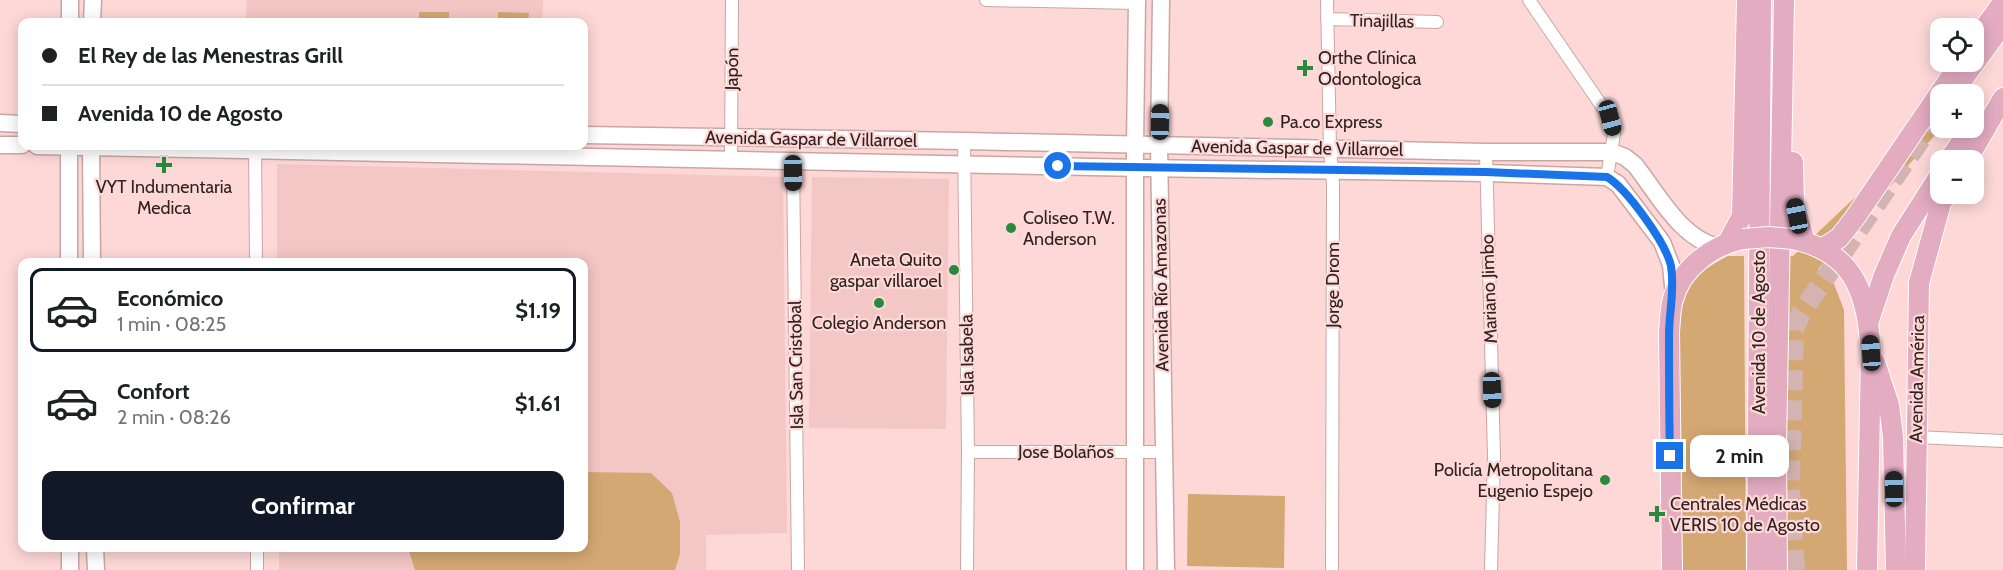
<!DOCTYPE html>
<html lang="es">
<meta charset="utf-8">
<style>
:root{--surface:#fff;--page:#f2f2f2;--text:#202124;--muted:#757577;--line:#e0e0e0;--accent:#111827}
body{margin:0;font-family:Cabin,sans-serif;background:var(--page);color:var(--text);height:100vh;display:flex;flex-direction:column;font-size:22px;white-space:nowrap}
*{box-sizing:border-box;margin:0}
p{font-size:20px;color:var(--muted)}
.icon{flex:none;width:33px;height:33px;fill:none;stroke:currentColor;stroke-width:2;stroke-linecap:round;stroke-linejoin:round}
.map{position:relative;flex:1;overflow:hidden}
.sheet{position:absolute;left:18px;top:258px;width:570px;height:294px;display:flex;flex-direction:column;background:var(--surface);border-radius:12px;box-shadow:0 3px 15px #0003}
.sheet>*{flex:none}
.guide{position:absolute;left:18px;top:18px;width:570px;height:132px;border-radius:12px;box-shadow:0 3px 15px #0003;display:grid;align-content:center;height:132px;padding:0 24px;background:var(--surface)}
.controls{position:absolute;left:1930px;top:18px;display:grid;gap:12px}
.controls a{display:grid;place-items:center;width:54px;height:54px;border-radius:12px;background:var(--surface);box-shadow:0 3px 15px #0003;font-size:30px}
.end{position:absolute;width:27px;height:27px;margin:-14px;border:8px solid #1a73e8;background:#fff;box-shadow:0 0 0 3px #fff}
.from{border-radius:50%}
.bubble{position:absolute;height:42px;border-radius:12px;background:var(--surface);box-shadow:0 3px 15px #0003;font-size:20px;font-weight:700;line-height:42px;text-align:center}
.car{position:absolute;width:18px;height:36px;margin:-18px -9px;border-radius:8px;box-shadow:0 0 4px 2px #0007;background:linear-gradient(#222 24%,#8ab4d8 0 40%,#222 0 76%,#8ab4d8 0 86%,#222 0)}
.guide b{display:flex;align-items:center;gap:21px;height:57px;font-size:22px}
.guide b+b{border-top:2px solid var(--line)}
.guide i{width:15px;height:15px;background:var(--text)}
ul{padding:10px 0 0;list-style:none}
li{display:flex;align-items:center;gap:18px;height:84px;margin:0 12px 9px;padding:0 12px;border:3px solid transparent;border-radius:12px}
li div{flex:1}
li b{display:block;font-size:22px}
li em{font-style:normal;font-weight:700}
li.selected{border-color:var(--accent)}
li>.icon{width:54px;height:54px;stroke-width:1.5}
.button{display:flex;gap:12px;margin-top:auto;padding:12px 24px}
.button a{flex:1;height:69px;border-radius:12px;background:var(--accent);color:#fff;font-size:24px;font-weight:700;line-height:69px;text-align:center}
.map>svg:first-child{display:block}
</style>
<div class="map">
<svg width="2003" height="570" viewBox="0 0 2003 570">
<rect width="100%" height="100%" fill="#fdd8d6"/>
<!-- built -->
<g fill="#f3c7c5">
<path d="M247,0H543L542,22H246Z"/>
<path d="M277,164L783,177L787,533L706,535V570H279V548H584V262H277Z"/>
<path d="M812,177L949,179L946,429L809,428Z"/>
</g>
<!-- green -->
<g fill="#d3a873">
<rect x="419" y="12" width="30" height="10"/>
<path d="M498,12L529,13L528,22H498Z"/>
<path d="M1941,116V128L1818,269L1834,284L1844,310L1847,570H1786L1784,257L1793,256Z"/>
<path d="M1728,256H1744L1746,570H1681L1678,322C1688,284 1693,274 1728,256Z"/>
<path d="M584,472L651,473L672,493L680,522V554L675,570H415L408,548H584Z"/>
<path d="M1188,494L1285,496L1284,568L1187,566Z"/>
</g>
<g fill="none" stroke-linecap="round" stroke-linejoin="round">
<!-- primary-tunnel -->
<path stroke="#d4b4b2" stroke-width="20" stroke-dasharray="20 10" stroke-linecap="butt" d="M1795,570L1790,488L1794,329L1801,313L1941,110"/>
<!-- street casing -->
<g stroke="#c9a6a4" stroke-width="14">
<g id="street">
<path d="M986,0L1137,3"/>
<path d="M1327,0L1330,149L1333,184L1332,570"/>
<path d="M1529,0L1610,118L1614,134L1607,177"/>
<path d="M1327,19L1437,22"/>
<path d="M964,141L968,452L967,570"/>
<path d="M255,146L256,262"/>
<path d="M1486,152L1494,456L1491,570"/>
<path d="M731,159L732,0"/>
<path d="M793,160L798,570"/>
<path d="M1916,437L2003,441"/>
<path d="M968,452H1164"/>
<path d="M257,548V570"/>
</g>
</g>
<!-- secondary casing -->
<g stroke="#c9a6a4" stroke-width="19">
<g id="secondary">
<path d="M1161,0L1159,145L1166,570"/>
<path d="M70,22V0"/>
<path d="M92,22L93,0"/>
<path d="M0,123L22,124"/>
<path d="M584,135L964,141L1486,152H1612L1625,157L1635,165C1658,194 1680,238 1718,247"/>
<path d="M0,145H22"/>
<path d="M37,146L1143,168L1486,173L1607,177L1618,184L1662,242L1671,265L1674,296"/>
<path d="M69,146V262"/>
<path d="M91,146L92,262"/>
<path d="M70,548V570"/>
<path d="M95,548L96,570"/>
<path d="M1135,570V145L1137,0"/>
</g>
</g>
<!-- primary casing -->
<g stroke="#fff" stroke-width="22">
<g id="primary">
<path d="M1980,34L2003,2"/>
<path d="M1960,83L2003,24"/>
<path d="M1949,160L1971,128"/>
<path d="M1967,160L2003,98"/>
<path d="M1793,162L1794,203L1805,242"/>
<path d="M1793,239C1857,253 1867,296 1871,353L1867,570"/>
<path d="M1728,242L1742,216L1747,0"/>
<path d="M1822,249L1839,238L1854,219L1961,62"/>
<path d="M1869,320L1884,275L1901,236L1941,173"/>
<path d="M1875,362L1889,405L1893,437L1896,570"/>
<path d="M1672,570L1669,332C1670,321 1670,309 1673,299C1682,267 1713,245 1743,239"/>
<path d="M1757,570L1761,0"/>
<path d="M1777,570L1776,449L1784,0"/>
<path d="M1915,570L1919,283L1941,203L1947,194"/>
</g>
</g>
<!-- street -->
<use href="#street" stroke="#fff" stroke-width="12"/>
<!-- secondary -->
<use href="#secondary" stroke="#fff" stroke-width="16"/>
<!-- primary -->
<use href="#primary" stroke="#e3acc1" stroke-width="20"/>
<!-- primary-bridge casing -->
<g stroke="#fff" stroke-width="22" stroke-linecap="butt">
<path id="primary-bridge" d="M1743,239L1769,237L1793,239"/>
</g>
<!-- primary-bridge -->
<use href="#primary-bridge" stroke="#e3acc1" stroke-width="20"/>
</g>
<g fill="none" stroke-linecap="round" stroke-linejoin="round">
<!-- route -->
<path stroke="#1a73e8" stroke-width="8" d="M1058,166L1486,172L1607,177C1627,189 1666,243 1671,266C1675,291 1669,311 1669,335C1669,375 1669,415 1670,456"/>
</g>
<!-- markers -->
<g fill="#278a3f" stroke="#fdd8d6" stroke-width="2">
<path d="M1302 59h6v6h6v6h-6v6h-6v-6h-6v-6h6z"/>
<circle cx="1268" cy="122" r="6"/>
<path d="M161 156h6v6h6v6h-6v6h-6v-6h-6v-6h6z"/>
<circle cx="1011" cy="228" r="6"/>
<circle cx="954" cy="270" r="6"/>
<circle cx="879" cy="303" r="6"/>
<circle cx="1605" cy="480" r="6"/>
<path d="M1654 505h6v6h6v6h-6v6h-6v-6h-6v-6h6z"/>
</g>
<g text-anchor="middle" dominant-baseline="central" stroke-width="4.5" stroke-linejoin="round" paint-order="stroke">
<!-- street labels -->
<g font-size="18" fill="#2f2221" stroke="#fdd8d6">
<text transform="translate(1382 21) rotate(1)">Tinajillas</text>
<text transform="translate(732 69) rotate(-89)">Japón</text>
<text transform="translate(811 139) rotate(1)">Avenida Gaspar de Villarroel</text>
<text transform="translate(1297 148) rotate(1)">Avenida Gaspar de Villarroel</text>
<text transform="translate(1161 285) rotate(-91)">Avenida Río Amazonas</text>
<text transform="translate(1333 285) rotate(-90)">Jorge Drom</text>
<text transform="translate(1489 289) rotate(-92)">Mariano Jimbo</text>
<text transform="translate(1759 332) rotate(-90)">Avenida 10 de Agosto</text>
<text transform="translate(967 355) rotate(-91)">Isla Isabela</text>
<text transform="translate(796 365) rotate(-91)">Isla San Cristobal</text>
<text transform="translate(1917 379) rotate(-89)">Avenida América</text>
<text x="1066" y="452">Jose Bolaños</text>
</g>
<!-- poi labels -->
<g font-size="18" fill="#2f2221" stroke="#fdd8d6" text-anchor="start">
<text x="1318" y="58">Orthe Clínica<tspan x="1318" dy="21">Odontologica</tspan></text>
<text x="1280" y="122">Pa.co Express</text>
<text x="164" y="187" text-anchor="middle">VYT Indumentaria<tspan x="164" dy="21">Medica</tspan></text>
<text x="1023" y="218">Coliseo T.W.<tspan x="1023" dy="21">Anderson</tspan></text>
<text x="942" y="260" text-anchor="end">Aneta Quito<tspan x="942" dy="21">gaspar villaroel</tspan></text>
<text x="879" y="323" text-anchor="middle">Colegio Anderson</text>
<text x="1593" y="470" text-anchor="end">Policía Metropolitana<tspan x="1593" dy="21">Eugenio Espejo</tspan></text>
<text x="1670" y="504">Centrales Médicas<tspan x="1670" dy="21">VERIS 10 de Agosto</tspan></text>
</g>
</g>
</svg>
<div class="controls">
<a><svg class="icon" aria-label="locate" viewBox="0 0 24 24"><circle cx="12" cy="12" r="6"/><path d="M12 2v4M12 18v4M2 12h4M18 12h4"/></svg></a>
<a>+</a>
<a>−</a>
</div>
<i class="end from" style="left:1058px;top:166px"></i>
<i class="end" style="left:1670px;top:456px"></i>
<div class="bubble" style="left:1690px;top:435px;width:99px">2 min</div>
<i class="car" style="left:1610px;top:118px;rotate:165deg"></i>
<i class="car" style="left:1160px;top:122px;rotate:1deg"></i>
<i class="car" style="left:793px;top:173px;rotate:179deg"></i>
<i class="car" style="left:1797px;top:216px;rotate:349deg"></i>
<i class="car" style="left:1871px;top:353px;rotate:356deg"></i>
<i class="car" style="left:1492px;top:390px;rotate:178deg"></i>
<i class="car" style="left:1894px;top:489px;rotate:359deg"></i>
<div class="guide">
<b><i class="from"></i>El Rey de las Menestras Grill</b>
<b><i></i>Avenida 10 de Agosto</b>
</div>
<section class="sheet">
<ul>
<li class="selected"><svg class="icon" aria-label="car" viewBox="0 0 24 24"><path d="M5 17H2v-5l4-1 3-4h7l3 4 3 1v5h-3M9 17h6M6 11h13"/><circle cx="7" cy="17" r="2"/><circle cx="17" cy="17" r="2"/></svg><div><b>Económico</b><p>1 min · 08:25</p></div><em>$1.19</em></li>
<li><svg class="icon" aria-label="car" viewBox="0 0 24 24"><path d="M5 17H2v-5l4-1 3-4h7l3 4 3 1v5h-3M9 17h6M6 11h13"/><circle cx="7" cy="17" r="2"/><circle cx="17" cy="17" r="2"/></svg><div><b>Confort</b><p>2 min · 08:26</p></div><em>$1.61</em></li>
</ul>
<div class="button"><a>Confirmar</a></div>
</section>
</div>
